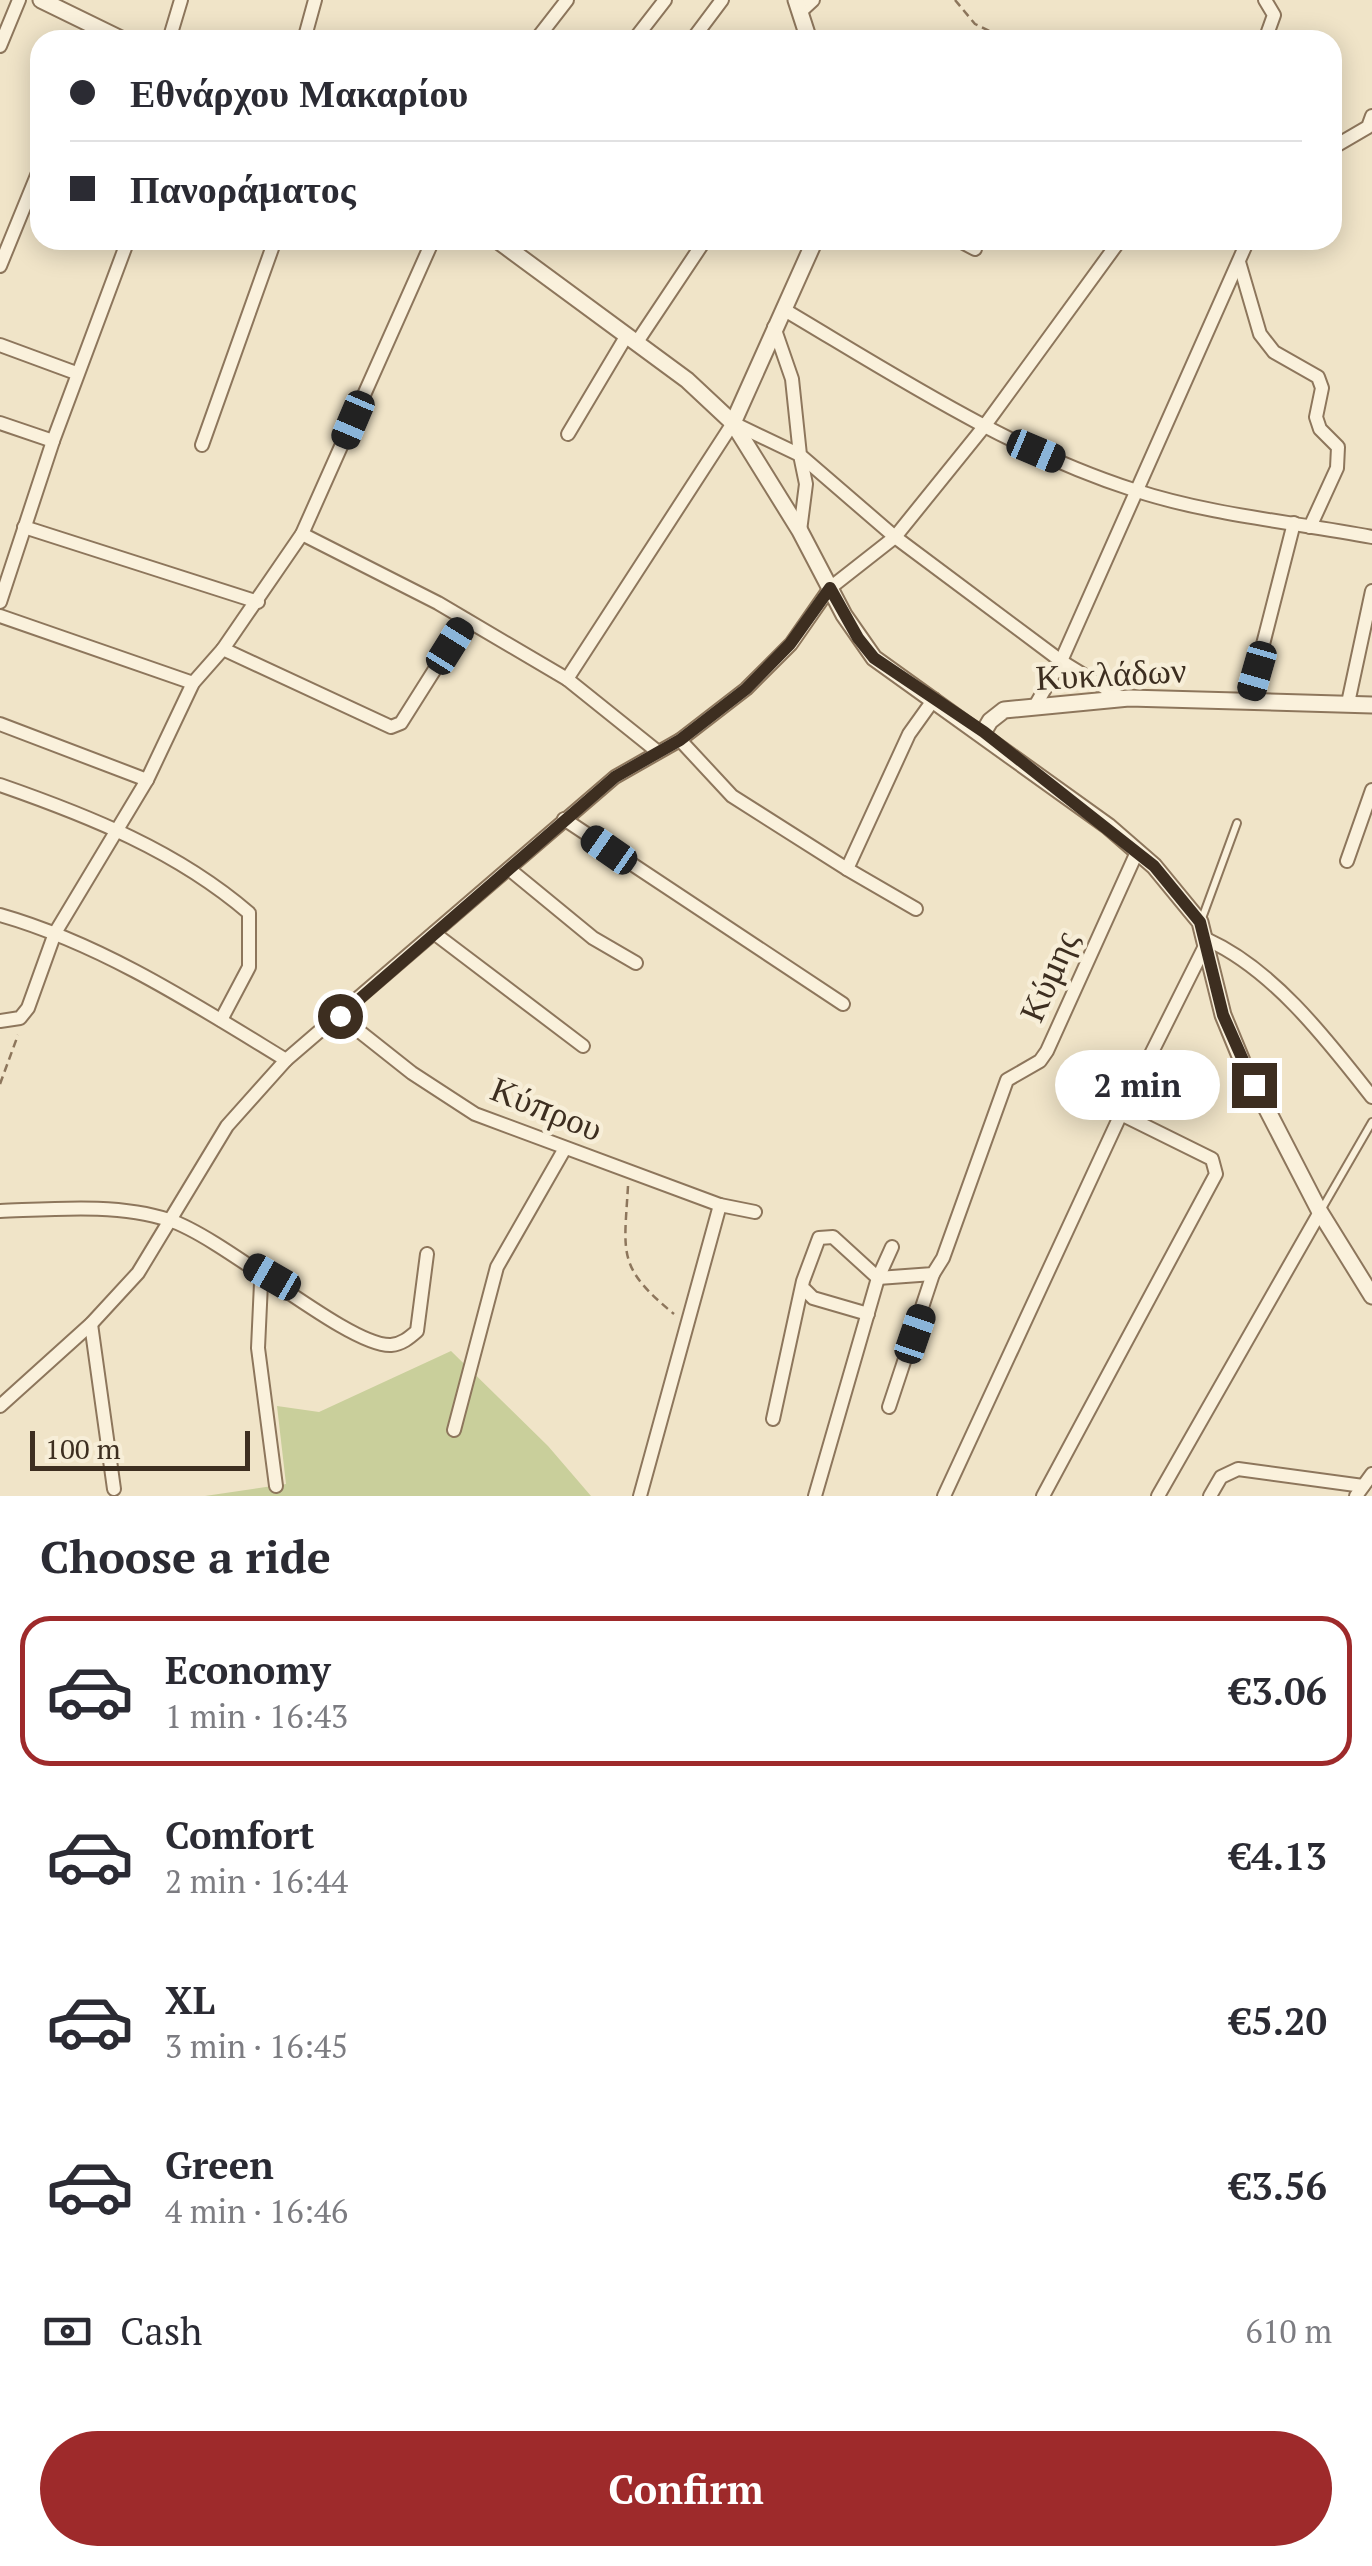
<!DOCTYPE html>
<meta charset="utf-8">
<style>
:root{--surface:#fff;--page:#f2f2f3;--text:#2b2b33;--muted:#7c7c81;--line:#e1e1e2;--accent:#9e2a2b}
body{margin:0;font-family:"PT Serif",serif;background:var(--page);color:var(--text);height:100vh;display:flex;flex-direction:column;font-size:38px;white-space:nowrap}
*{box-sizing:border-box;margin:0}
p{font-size:32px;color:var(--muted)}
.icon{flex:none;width:55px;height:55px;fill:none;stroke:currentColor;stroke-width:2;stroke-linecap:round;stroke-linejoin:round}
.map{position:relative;height:1496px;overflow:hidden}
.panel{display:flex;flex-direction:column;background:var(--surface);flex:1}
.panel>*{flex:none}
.hud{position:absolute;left:30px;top:30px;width:1312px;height:220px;border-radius:30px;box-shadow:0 5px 25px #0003;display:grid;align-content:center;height:220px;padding:0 40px;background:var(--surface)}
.scale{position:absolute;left:30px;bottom:25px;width:220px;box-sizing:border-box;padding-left:10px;border:5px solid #3d2e20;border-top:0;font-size:28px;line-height:35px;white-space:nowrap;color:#3d2e20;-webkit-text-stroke:8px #f7eed8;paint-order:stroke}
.end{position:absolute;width:45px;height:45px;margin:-22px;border:12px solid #3d2e20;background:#fff;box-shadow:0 0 0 5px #fff}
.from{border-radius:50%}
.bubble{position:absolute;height:70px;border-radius:35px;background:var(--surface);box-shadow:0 5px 25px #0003;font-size:32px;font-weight:600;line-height:70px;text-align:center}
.car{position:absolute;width:30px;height:60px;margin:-30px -15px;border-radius:12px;box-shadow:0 0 8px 2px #0007;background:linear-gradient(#222 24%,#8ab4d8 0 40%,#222 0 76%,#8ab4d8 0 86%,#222 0)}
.hud b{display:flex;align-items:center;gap:35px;height:95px;font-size:38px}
.hud b+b{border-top:2px solid var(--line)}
.hud i{width:25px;height:25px;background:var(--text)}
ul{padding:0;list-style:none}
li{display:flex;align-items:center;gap:30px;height:150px;margin:0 20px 15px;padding:0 20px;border:5px solid transparent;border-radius:30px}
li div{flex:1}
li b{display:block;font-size:38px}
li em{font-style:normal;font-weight:600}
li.active{border-color:var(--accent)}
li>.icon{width:90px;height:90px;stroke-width:1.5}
h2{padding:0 40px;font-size:45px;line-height:120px}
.pay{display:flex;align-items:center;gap:25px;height:110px;padding:0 40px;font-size:38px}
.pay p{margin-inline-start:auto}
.button{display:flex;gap:20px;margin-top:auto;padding:20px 40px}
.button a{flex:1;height:115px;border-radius:60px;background:var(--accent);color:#fff;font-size:40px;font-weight:600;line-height:115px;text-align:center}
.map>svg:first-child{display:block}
</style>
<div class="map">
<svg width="1372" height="1496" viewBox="0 0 1372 1496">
<rect width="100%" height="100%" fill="#f0e4c8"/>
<!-- green -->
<path fill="#c9cf9b" d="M451,1351L548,1446L591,1496H205L286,1484L277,1406L319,1412Z"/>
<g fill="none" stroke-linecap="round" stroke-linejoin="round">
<!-- service casing -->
<g stroke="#8d765c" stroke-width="10">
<g id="service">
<path d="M1201,921L1237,823"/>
<path d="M1320,1212L1372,1122"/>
</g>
</g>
<!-- minor casing -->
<g stroke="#8d765c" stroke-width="16">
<g id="minor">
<path d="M800,12L813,0"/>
<path d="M169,40L181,0"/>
<path d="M304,40L315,0"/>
<path d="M536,40L567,0"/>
<path d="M634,40L665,0"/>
<path d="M692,40L722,0"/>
<path d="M1265,40L1274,15L1265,0"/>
<path d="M0,46L19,0"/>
<path d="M1332,148L1368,127L1372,116"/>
<path d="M958,240L975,249"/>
<path d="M1239,262L1260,334L1274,352L1318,377L1322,388L1316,417L1320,429L1338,447L1337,468L1310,527"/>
<path d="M0,266L40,168"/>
<path d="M783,309C896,376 1007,449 1134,490C1210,515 1293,522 1372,537"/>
<path d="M774,327L792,379L800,455L895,537L1061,661L1123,699"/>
<path d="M637,342L705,240"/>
<path d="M0,345L76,373"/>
<path d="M0,423L53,441L128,240"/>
<path d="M568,434L627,335"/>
<path d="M202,445L275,240"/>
<path d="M24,527L258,602"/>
<path d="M302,534L438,603L567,679"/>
<path d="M0,602L53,441"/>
<path d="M0,616L193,683"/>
<path d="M223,649L302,534L433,240"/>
<path d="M1249,699L1294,523"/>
<path d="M1348,703L1372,591"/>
<path d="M1035,706L1061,661L1248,240"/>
<path d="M0,724L147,780"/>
<path d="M680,740L732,796L847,869L909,734L934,699"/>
<path d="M658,752L567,679L733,423L800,455L806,484L800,531"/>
<path d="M0,785C89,816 177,851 249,913V967L221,1020"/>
<path d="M564,819L843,1004"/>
<path d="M1347,861L1372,790"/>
<path d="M509,869L593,938L636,963"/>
<path d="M847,869L916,909"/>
<path d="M0,915C102,944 196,1005 286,1060"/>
<path d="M434,933L583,1046"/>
<path d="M340,1016L412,1073L475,1114L720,1205L755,1212"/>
<path d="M0,1021L20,1018L28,1008L55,933L147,780L193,683L223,649L391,727L401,723L466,620"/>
<path d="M0,1211C54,1209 118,1203 169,1220C225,1238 348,1347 391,1345C402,1344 409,1338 417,1331L427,1254"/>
<path d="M272,1277L261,1283L258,1348L276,1486"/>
<path d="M805,1290L813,1298L868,1314"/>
<path d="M91,1324L114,1489"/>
<path d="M0,1406L91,1324L138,1273L227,1126L286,1060L615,777L680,740L746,689L791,644L830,588L895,537L983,428L1120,240"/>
<path d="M889,1407L933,1274"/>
<path d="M773,1419L803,1281L819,1238L833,1237L878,1278L933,1274L943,1258L1007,1080L1040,1061L1047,1051L1137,852"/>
<path d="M454,1430L497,1267L564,1150"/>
<path d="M640,1496L720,1205"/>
<path d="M815,1496L878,1278L892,1247"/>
<path d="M944,1496L1121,1114L1208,940C1274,970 1328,1041 1372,1097"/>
<path d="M1043,1496L1216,1174L1212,1159L1121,1114"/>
<path d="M1158,1496L1320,1212"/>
<path d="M1210,1496L1221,1477L1238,1469L1363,1486"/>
<path d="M1356,1496L1372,1474"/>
</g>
</g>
<!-- tertiary casing -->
<g stroke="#8d765c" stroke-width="19">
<g id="tertiary">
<path d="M41,0L123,40"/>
<path d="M796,0L809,40"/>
<path d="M497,240L687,380L733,423L800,531L844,615L874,658L1108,826L1154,866L1200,922L1223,1015L1242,1061L1320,1212L1372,1296"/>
<path d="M733,423L815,240"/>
<path d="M983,733L990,721L1004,710L1129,698L1372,705"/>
</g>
</g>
<!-- path -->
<g stroke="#8d765c" stroke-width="2.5" stroke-dasharray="8 5" stroke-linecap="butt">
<path d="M955,0L975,24L1008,40"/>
<path d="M990,249L999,240"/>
<path d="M0,1084L18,1035"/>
<path d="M628,1186C624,1255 617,1267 674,1314"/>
</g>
<!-- service -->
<use href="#service" stroke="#faf1dc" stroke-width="6"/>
<!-- minor -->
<use href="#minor" stroke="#faf1dc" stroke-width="12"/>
<!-- tertiary -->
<use href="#tertiary" stroke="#faf1dc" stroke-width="15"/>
</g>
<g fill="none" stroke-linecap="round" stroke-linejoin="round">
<!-- route -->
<path stroke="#3d2e20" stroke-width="12" d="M340,1016L615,777L680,740L746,689L790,644L830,588L858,638L874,658L984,732L1154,866L1200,922L1223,1015L1254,1085"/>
</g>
<g text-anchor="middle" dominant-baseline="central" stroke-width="9" stroke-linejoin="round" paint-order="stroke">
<!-- street labels -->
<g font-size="35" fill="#3d2e20" stroke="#f7eed8">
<text transform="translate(1111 673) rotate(-3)">Κυκλάδων</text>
<text transform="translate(1048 976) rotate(-66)">Κύμης</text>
<text transform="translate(547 1108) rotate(22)">Κύπρου</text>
</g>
</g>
</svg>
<div class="scale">100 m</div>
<i class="end from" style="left:340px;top:1016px"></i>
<i class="end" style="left:1254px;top:1085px"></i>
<div class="bubble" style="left:1055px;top:1050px;width:165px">2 min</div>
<i class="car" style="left:353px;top:420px;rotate:203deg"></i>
<i class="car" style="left:1036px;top:451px;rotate:113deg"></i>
<i class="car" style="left:450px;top:646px;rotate:32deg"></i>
<i class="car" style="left:1257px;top:671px;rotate:196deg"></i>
<i class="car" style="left:609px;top:850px;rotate:305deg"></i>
<i class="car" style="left:272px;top:1277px;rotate:300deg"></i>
<i class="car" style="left:915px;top:1334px;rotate:19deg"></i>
<div class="hud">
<b><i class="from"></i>Εθνάρχου Μακαρίου</b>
<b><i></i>Πανοράματος</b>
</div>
</div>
<section class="panel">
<h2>Choose a ride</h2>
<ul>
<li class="active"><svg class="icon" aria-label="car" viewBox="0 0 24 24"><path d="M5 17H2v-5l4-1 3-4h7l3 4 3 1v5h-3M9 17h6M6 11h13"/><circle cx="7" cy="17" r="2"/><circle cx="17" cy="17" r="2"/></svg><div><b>Economy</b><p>1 min · 16:43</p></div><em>€3.06</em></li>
<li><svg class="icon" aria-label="car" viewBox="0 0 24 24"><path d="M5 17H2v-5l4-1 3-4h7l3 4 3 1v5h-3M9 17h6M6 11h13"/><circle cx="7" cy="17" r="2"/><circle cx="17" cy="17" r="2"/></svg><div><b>Comfort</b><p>2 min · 16:44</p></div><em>€4.13</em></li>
<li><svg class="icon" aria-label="car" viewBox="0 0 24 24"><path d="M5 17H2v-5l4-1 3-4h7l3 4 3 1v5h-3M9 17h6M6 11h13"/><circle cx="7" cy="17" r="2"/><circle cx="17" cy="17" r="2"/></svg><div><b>XL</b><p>3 min · 16:45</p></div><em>€5.20</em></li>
<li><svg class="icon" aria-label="car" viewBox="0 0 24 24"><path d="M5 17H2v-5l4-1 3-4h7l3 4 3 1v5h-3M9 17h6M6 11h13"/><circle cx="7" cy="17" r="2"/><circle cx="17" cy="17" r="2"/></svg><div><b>Green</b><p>4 min · 16:46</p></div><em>€3.56</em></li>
</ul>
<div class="pay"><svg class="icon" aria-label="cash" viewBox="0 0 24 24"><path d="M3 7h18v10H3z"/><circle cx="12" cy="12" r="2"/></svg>Cash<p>610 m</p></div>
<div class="button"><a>Confirm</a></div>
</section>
